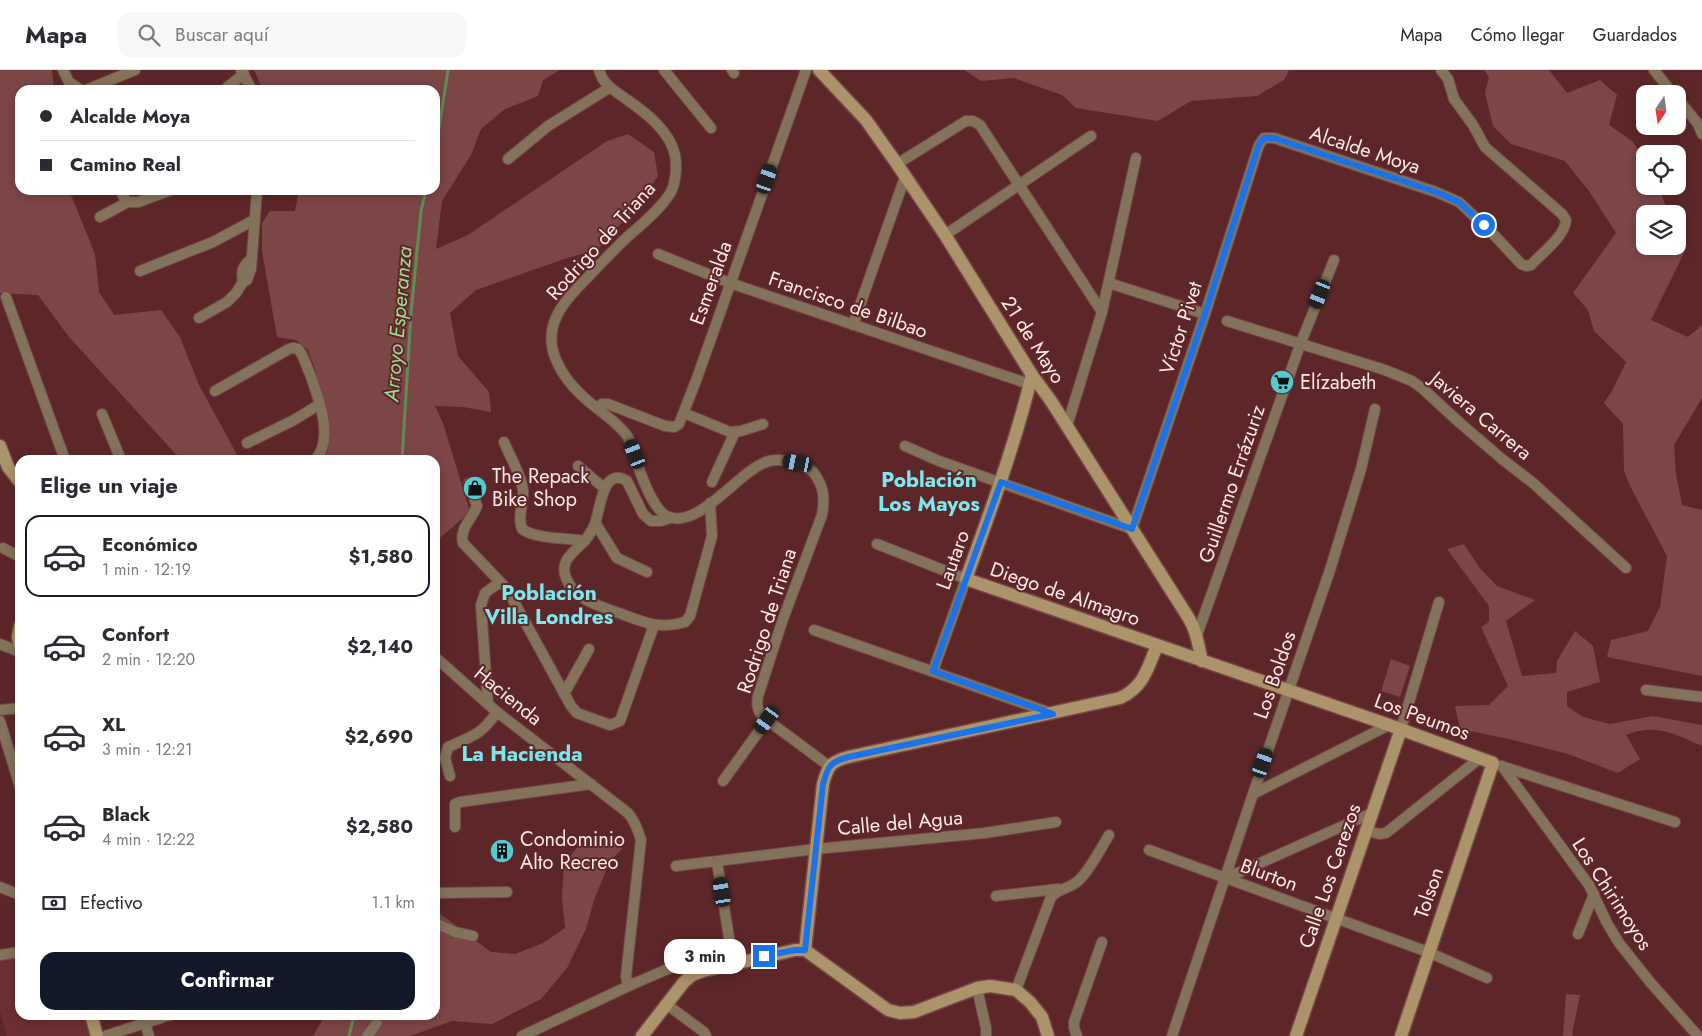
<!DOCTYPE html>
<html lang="es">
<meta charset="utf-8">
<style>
:root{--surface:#fff;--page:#f7f7f7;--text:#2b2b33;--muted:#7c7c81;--line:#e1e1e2;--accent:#111827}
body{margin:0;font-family:Jost,sans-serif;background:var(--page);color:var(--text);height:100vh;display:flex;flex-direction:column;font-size:19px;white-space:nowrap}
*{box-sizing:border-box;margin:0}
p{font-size:16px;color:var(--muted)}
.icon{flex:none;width:28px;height:28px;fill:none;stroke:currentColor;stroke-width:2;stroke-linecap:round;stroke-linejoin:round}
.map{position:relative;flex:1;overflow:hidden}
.details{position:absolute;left:15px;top:385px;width:425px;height:565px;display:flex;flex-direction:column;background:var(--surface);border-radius:15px;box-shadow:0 2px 12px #0003}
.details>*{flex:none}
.banner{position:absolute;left:15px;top:15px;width:425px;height:110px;border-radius:15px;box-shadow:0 2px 12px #0003;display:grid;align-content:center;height:110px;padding:0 25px;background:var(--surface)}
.needle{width:32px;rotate:193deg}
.fabs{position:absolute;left:1636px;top:15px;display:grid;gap:10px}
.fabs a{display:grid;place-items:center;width:50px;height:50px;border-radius:10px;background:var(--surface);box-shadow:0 2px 12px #0003;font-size:25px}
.end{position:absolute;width:22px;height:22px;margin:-11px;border:6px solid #1a73e8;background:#fff;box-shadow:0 0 0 2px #fff}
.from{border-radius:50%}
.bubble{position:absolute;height:35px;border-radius:15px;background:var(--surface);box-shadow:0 2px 12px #0003;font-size:16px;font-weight:700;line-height:35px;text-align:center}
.car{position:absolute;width:15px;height:30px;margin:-15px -8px;border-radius:6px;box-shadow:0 0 4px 1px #0007;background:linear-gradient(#222 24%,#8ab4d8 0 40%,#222 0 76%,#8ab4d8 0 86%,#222 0)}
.banner b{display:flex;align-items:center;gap:18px;height:48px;font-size:19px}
.banner b+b{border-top:1px solid var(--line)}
.banner i{width:12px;height:12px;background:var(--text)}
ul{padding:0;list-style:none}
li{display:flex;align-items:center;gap:15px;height:82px;margin:0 10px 8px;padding:0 15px;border:2px solid transparent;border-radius:15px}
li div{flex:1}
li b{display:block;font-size:19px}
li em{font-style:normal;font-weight:700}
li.selected{border-color:var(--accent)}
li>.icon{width:45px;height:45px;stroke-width:1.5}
h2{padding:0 25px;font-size:22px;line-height:60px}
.pay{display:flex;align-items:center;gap:12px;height:55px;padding:0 25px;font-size:19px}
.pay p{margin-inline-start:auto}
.primary-button{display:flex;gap:10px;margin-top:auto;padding:10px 25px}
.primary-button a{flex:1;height:58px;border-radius:15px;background:var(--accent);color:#fff;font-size:20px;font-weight:700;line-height:58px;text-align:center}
header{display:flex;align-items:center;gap:30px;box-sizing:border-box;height:70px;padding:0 25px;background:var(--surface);border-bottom:1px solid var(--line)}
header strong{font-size:24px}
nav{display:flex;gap:28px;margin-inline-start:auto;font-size:18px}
.search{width:350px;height:45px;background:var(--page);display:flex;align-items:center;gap:12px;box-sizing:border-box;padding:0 18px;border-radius:15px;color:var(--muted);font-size:19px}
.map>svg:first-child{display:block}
</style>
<header>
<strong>Mapa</strong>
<div class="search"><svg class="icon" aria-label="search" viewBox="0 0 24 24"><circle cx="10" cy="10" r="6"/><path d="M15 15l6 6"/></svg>Buscar aquí</div>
<nav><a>Mapa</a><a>Cómo llegar</a><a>Guardados</a></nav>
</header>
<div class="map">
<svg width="1702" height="966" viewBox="0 0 1702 966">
<rect width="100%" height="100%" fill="#5d2729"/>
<!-- built -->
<path fill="#6d3032" d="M20,885V945H86L92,966H7L0,941V889Z"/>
<!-- green -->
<g fill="#7c4647">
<path d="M0,0H52L54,20H20V120H69L95,184L99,222L114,245L161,240L180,267L199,315L240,390H181L69,267L38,225L0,223Z"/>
<path d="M254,0H560L543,10L538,26L505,39L481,59L471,85L442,131L436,179L468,165L607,71L628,64L654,82L658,106L636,137L597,180L567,188L476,220L450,243L458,286L489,322L491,342L463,337L435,336L443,353L470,442L435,472V390H318L329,357L316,302L308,280L296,270L277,267L262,181V153L270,141H295L299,120H435V20H263Z"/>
<path d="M964,0H1289L1284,10L1257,26L1191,31L1158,51L1076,38L1062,25L1014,8L981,11Z"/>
<path d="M1484,0H1549L1567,23L1600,10L1617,25L1609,55L1632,71L1645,89V116H1658L1669,144H1645V176H1678V163L1685,181L1651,250L1688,267L1702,255V328L1674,375L1676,404L1682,435L1702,440V606L1607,587L1611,570L1648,561L1660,537L1667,486L1630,416L1624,401L1623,354L1604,333L1612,321L1626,292L1594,261L1588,240L1573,223L1616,163L1589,121L1565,91L1511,74L1493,56L1485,23L1489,7Z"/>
<path d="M1464,474L1479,497L1497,516L1535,530L1506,551L1522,606L1556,603L1557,591L1575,561L1593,576L1600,612L1567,622V636L1583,647L1610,654L1653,646L1702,655V676C1675,664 1655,653 1626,665L1640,689L1618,703L1568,684L1509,669L1460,659L1455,636L1489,635L1508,616L1481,557L1489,552V536L1447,479Z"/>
<path d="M1391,589L1410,596L1400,627L1381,621Z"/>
<path d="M621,766L622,779L610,791L594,830L586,859L567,898L541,929L492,954L452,951L410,966H313L325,945H435V840L491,882L515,884L543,873L565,858L562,827L564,795L584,768Z"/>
<path d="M1566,924L1580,925L1572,964L1574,966H1563Z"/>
</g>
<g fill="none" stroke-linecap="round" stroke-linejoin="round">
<!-- stream -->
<g stroke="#608c56" stroke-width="3">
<path d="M435,84L448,0"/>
<path d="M402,390L411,243L421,141L426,120"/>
<path d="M349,966L354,945"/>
</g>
<!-- street casing -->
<g stroke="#774648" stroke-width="12">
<g id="street">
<path d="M63,0L69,12L81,20"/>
<path d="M241,0L252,20"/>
<path d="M599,0C603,15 614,20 626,29C645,42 670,61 675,85C677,96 676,116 669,125C657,143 639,156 623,171C612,182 600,194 589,206C564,231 539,257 558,294C567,313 582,327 598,339C609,348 620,355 628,367C635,386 650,441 669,447C700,458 738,402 766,392C774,389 784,390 792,392C799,394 808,397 813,402C824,416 825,428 822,445L783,549L758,626C756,637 758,643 767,650L829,696"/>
<path d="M664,0L711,58"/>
<path d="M732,0L734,3"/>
<path d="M1654,0L1673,24"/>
<path d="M86,20L135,0"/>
<path d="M224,20L244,4"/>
<path d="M1678,29L1698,54L1702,64"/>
<path d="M508,89L548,56L609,18"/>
<path d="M897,94L966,51H973L980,55L1102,242"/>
<path d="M120,120L125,129L128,132"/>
<path d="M100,147L128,132H138L171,120"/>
<path d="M945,165L1091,66"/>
<path d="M658,184L730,213L1029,314"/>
<path d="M140,201L213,172L254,150"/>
<path d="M243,212C241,201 242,197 251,189"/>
<path d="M1109,213L1205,244"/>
<path d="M6,227L65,390"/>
<path d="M199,248L227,232L236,223L243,212L247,210L251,199L257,120"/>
<path d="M1227,251L1385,300L1412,311L1423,319L1460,353L1502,389L1533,413L1626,498"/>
<path d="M853,255L905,107"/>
<path d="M215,321L289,279L293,278L298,279C304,285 306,296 310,304C318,327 335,369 315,390"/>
<path d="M597,338L602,334H608L665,356L674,357L679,354L697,308L806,0"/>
<path d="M684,343L730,362L741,361L763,354"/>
<path d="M102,344L121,390"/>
<path d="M1067,356L1102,242L1136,88"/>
<path d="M504,372C510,387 521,404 523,420C524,433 517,446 522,459C535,469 568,468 585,471"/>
<path d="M247,373L294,350L320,334"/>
<path d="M905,376L939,391L1132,459L1205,244L1259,75L1264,68H1274L1436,122L1459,132L1496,167L1521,194L1526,196L1531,195C1542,183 1565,166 1566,150L1562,144L1485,77L1473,55L1454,29L1448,9L1441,0"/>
<path d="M578,396L604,418"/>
<path d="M712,412L735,362"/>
<path d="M469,413L477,436C472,449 459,459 463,473L507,519L571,636L577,643L610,655L620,651L654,555"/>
<path d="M670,448L661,451H651L643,444L627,411C600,395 601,445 593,458C591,462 588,467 585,470C575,482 559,489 566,508C575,530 599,536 619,543C643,552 659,560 685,552L690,546L712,466L710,433"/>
<path d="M596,454L617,488L647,502"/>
<path d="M877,474L966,509L933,601"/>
<path d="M3,478L20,487"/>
<path d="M814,560L1051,643"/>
<path d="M1197,565L1300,275L1334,190"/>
<path d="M0,574L20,582"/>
<path d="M435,587L497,642L628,743C635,751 638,760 641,770L626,906L627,911L633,914L677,895L688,899L692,905"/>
<path d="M1646,620L1702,627"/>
<path d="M564,624L589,579"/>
<path d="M488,634L481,535L485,523L500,512"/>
<path d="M0,640L20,638"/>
<path d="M0,651L20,717"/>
<path d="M1401,659L1439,532"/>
<path d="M1501,696L1675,752"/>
<path d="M1502,696L1589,815L1607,853L1619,873L1650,912L1698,966"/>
<path d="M450,706L445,688L448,677C473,666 481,665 497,642"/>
<path d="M723,711L767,650"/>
<path d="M1253,724L1389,655"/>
<path d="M455,757V734L460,732L591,714"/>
<path d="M1365,760L1379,764L1386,763L1480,688"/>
<path d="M1149,780L1428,882L1487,908"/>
<path d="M717,792L733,893"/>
<path d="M676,796L816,779L985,763L1056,752"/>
<path d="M1225,808L1240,802L1372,743"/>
<path d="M0,817L20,825"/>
<path d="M435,823L507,822"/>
<path d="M996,826L1058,819"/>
<path d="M435,853L455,862L473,866"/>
<path d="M1578,864L1594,824"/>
<path d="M0,885L20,882"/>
<path d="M977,918L986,958V966"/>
<path d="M1016,920L1051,827C1061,817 1069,819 1078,811C1089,802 1101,778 1109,765"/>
<path d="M666,934L704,962L706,966"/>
<path d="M145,953L149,966"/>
<path d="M105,966L170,945"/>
<path d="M367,966L377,953"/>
<path d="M522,966L633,914"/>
<path d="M1077,966L1074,958V952L1102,872"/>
<path d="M1172,966L1253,724L1330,500L1361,399L1375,339"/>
</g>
</g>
<!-- secondary casing -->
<g stroke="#774648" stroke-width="15">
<g id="secondary">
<path d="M819,0L866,50L897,94L945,165L1032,305L1051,331L1188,547C1197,561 1198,575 1202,591"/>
<path d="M1032,305C1015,375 990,442 966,509L1389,655L1493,693L1401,966"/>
<path d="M0,376L8,397L20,412"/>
<path d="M20,556L18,567L20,576"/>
<path d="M805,880L823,714C828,696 830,692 848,687L1120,628C1144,617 1147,599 1157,576"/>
<path d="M91,945L97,966"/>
<path d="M642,966L684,912L692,905L703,901L795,880H805L888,940L900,943L914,942L977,918L990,916L1016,920L1030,932L1042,947L1048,966"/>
<path d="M1296,966L1401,659"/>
</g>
</g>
<!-- street -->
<use href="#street" stroke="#83735a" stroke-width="10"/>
<!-- secondary -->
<use href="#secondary" stroke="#ab936a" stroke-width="12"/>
</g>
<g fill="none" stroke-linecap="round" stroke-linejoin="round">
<!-- route -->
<path stroke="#1a73e8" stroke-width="6" d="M764,886L795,880H805L823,714C828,696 830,692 848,687L1053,644L933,601L1001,412L1132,459L1205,244L1259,74L1264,68H1274L1436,122L1459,132L1484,155"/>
</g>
<!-- icons -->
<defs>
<g id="supermarket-disc" transform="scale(1.25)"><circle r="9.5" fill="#51ccd3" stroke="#5d2729"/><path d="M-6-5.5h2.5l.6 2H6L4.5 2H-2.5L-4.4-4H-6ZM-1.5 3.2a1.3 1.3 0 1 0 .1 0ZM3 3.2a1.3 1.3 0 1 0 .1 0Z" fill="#111"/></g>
<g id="shop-disc" transform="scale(1.25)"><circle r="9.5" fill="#51ccd3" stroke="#5d2729"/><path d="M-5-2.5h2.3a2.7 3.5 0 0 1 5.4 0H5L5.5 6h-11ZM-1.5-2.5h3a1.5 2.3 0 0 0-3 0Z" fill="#111"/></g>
<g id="building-disc" transform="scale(1.25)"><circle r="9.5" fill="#51ccd3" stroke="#5d2729"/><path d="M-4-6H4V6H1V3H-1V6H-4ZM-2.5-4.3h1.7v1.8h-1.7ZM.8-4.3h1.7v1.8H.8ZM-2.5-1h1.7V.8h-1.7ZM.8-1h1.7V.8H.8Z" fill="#111"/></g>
</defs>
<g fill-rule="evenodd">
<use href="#supermarket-disc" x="1282" y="312"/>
<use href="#shop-disc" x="475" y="418"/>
<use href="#building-disc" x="502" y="781"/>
</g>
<g text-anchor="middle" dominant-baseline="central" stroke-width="4" stroke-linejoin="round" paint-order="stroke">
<!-- street labels -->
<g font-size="20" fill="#fee9e8" stroke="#5d2729">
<text transform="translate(1365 80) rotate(18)">Alcalde Moya</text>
<text transform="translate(601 171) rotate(-48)">Rodrigo de Triana</text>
<text transform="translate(711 213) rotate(-70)">Esmeralda</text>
<text transform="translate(848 235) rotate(19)">Francisco de Bilbao</text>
<text transform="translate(1181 258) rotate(-72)">Víctor Pivet</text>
<text transform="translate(1033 270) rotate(57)">21 de Mayo</text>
<text transform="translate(1481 346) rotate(40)">Javiera Carrera</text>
<text transform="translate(1232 414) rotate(-71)">Guillermo Errázuriz</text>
<text transform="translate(953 490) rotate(-70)">Lautaro</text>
<text transform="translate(1065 524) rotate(19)">Diego de Almagro</text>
<text transform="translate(767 551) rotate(-72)">Rodrigo de Triana</text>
<text transform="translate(1275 605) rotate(-71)">Los Boldos</text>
<text transform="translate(508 626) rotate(39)">Hacienda</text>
<text transform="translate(1422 647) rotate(20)">Los Peumos</text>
<text transform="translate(900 753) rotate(-5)">Calle del Agua</text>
<text transform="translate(1269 805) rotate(20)">Blurton</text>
<text transform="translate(1330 806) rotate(-71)">Calle Los Cerezos</text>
<text transform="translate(1429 823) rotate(-71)">Tolson</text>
<text transform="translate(1612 824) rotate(57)">Los Chirimoyos</text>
</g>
<!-- poi labels -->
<g font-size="20" fill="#fee9e8" stroke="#5d2729" text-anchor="start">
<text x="1300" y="312">Elízabeth</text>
<text x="492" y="406">The Repack<tspan x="492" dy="23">Bike Shop</tspan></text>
<text x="520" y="769">Condominio<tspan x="520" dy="23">Alto Recreo</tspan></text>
</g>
<!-- water labels -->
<g font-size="21" font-style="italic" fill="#9ddd8f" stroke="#5d2729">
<text transform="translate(398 254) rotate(-85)">Arroyo Esperanza</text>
</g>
<!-- neighbourhood labels -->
<g font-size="21" font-weight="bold" fill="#7ce8ee" stroke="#5d2729">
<text x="929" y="410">Población<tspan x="929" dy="24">Los Mayos</tspan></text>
<text x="549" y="523">Población<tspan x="549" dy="24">Villa Londres</tspan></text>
<text x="522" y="684">La Hacienda</text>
</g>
</g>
</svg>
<div class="fabs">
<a><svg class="needle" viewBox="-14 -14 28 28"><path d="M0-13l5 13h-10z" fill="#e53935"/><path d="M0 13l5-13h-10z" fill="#7c7c81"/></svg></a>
<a><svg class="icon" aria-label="locate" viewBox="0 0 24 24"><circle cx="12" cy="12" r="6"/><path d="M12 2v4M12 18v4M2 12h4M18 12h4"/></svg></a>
<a><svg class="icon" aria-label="layers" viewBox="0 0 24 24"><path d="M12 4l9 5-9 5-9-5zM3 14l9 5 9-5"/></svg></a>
</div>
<i class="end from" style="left:1484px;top:155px"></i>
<i class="end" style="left:764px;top:886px"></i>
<div class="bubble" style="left:664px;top:869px;width:82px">3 min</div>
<i class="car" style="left:767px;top:109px;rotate:19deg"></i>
<i class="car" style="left:1320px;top:224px;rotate:202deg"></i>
<i class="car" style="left:635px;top:384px;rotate:339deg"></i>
<i class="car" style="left:798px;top:393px;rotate:281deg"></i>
<i class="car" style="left:767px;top:650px;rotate:216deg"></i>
<i class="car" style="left:1263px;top:693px;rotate:19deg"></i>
<i class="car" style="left:722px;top:822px;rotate:351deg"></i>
<div class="banner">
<b><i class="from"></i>Alcalde Moya</b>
<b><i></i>Camino Real</b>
</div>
<section class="details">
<h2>Elige un viaje</h2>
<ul>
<li class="selected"><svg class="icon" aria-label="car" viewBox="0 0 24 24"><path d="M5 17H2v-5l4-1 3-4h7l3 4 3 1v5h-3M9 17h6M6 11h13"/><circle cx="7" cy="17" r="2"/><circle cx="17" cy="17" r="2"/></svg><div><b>Económico</b><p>1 min · 12:19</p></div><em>$1,580</em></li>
<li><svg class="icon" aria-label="car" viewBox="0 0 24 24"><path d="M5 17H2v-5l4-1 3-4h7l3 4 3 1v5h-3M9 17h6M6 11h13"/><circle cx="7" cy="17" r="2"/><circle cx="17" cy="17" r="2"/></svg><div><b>Confort</b><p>2 min · 12:20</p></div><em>$2,140</em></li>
<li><svg class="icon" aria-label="car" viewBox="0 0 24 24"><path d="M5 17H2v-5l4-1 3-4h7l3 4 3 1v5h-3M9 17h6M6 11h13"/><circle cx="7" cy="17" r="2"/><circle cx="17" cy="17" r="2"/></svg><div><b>XL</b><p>3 min · 12:21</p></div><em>$2,690</em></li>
<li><svg class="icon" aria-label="car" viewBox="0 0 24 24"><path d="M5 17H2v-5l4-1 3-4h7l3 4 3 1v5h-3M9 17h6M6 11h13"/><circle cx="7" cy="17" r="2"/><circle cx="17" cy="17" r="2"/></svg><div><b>Black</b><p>4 min · 12:22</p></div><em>$2,580</em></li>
</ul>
<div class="pay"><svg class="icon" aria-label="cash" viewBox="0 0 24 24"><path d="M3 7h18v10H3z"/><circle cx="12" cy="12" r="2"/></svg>Efectivo<p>1.1 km</p></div>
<div class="primary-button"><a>Confirmar</a></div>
</section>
</div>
